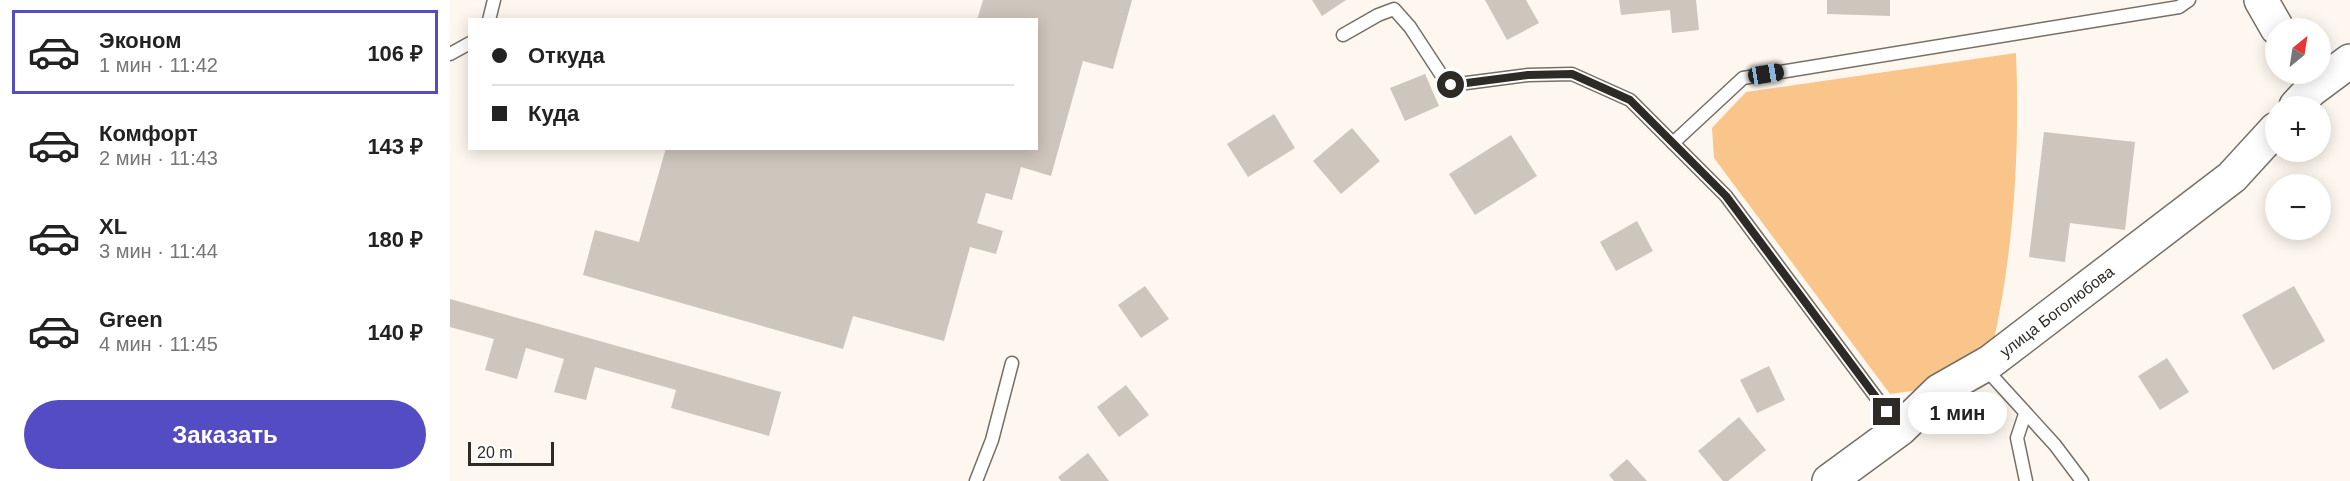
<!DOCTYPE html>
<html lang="ru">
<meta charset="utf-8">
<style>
:root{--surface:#fff;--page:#f2f2f2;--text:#222;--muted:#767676;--line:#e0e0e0;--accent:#544cc3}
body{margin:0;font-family:Helvetica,sans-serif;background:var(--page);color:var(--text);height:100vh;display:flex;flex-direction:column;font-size:22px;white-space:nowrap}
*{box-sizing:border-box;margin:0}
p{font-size:20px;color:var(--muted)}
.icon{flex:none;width:33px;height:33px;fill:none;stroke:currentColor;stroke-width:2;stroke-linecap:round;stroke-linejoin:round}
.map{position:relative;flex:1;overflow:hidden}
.drawer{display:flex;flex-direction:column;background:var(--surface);width:450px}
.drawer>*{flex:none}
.guide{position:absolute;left:18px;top:18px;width:570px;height:132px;border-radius:0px;box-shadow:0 3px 15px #0003;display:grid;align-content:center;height:132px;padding:0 24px;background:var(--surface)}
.needle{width:39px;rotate:30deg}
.controls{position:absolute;left:1815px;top:18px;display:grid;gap:12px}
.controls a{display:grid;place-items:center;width:66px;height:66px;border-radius:50%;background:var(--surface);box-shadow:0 3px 15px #0003;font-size:30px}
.scale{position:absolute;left:18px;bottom:15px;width:86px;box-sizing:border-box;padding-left:6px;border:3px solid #2e2b27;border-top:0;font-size:16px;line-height:21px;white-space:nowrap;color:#2e2b27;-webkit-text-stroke:4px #fff;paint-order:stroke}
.end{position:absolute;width:27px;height:27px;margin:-14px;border:8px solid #2e2b27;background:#fff;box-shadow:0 0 0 3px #fff}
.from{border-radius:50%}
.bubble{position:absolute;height:42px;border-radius:21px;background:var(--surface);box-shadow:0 3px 15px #0003;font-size:20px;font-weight:700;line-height:42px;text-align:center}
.car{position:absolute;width:18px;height:36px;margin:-18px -9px;border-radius:8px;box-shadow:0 0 4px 2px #0007;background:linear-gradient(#222 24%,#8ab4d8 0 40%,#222 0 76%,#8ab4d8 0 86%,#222 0)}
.guide b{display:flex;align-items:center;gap:21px;height:57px;font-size:22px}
.guide b+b{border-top:2px solid var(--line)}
.guide i{width:15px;height:15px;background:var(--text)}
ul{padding:10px 0 0;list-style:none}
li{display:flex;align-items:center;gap:18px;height:84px;margin:0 12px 9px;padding:0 12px;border:3px solid transparent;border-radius:0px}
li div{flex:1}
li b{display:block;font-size:22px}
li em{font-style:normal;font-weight:700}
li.active{border-color:var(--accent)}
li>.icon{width:54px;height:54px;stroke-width:1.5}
.primary-button{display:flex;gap:12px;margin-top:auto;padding:12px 24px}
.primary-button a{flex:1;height:69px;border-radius:36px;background:var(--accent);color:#fff;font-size:24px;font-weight:700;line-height:69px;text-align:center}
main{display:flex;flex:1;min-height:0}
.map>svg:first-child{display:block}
</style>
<main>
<section class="drawer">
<ul>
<li class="active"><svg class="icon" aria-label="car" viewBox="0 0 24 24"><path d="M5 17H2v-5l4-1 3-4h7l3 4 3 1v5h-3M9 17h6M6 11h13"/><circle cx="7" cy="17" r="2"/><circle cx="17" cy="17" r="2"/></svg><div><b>Эконом</b><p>1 мин · 11:42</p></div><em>106 ₽</em></li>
<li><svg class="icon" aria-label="car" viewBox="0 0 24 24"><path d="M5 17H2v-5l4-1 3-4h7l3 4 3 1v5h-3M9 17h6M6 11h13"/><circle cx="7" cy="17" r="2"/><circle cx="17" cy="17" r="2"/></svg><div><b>Комфорт</b><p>2 мин · 11:43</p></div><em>143 ₽</em></li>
<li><svg class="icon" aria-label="car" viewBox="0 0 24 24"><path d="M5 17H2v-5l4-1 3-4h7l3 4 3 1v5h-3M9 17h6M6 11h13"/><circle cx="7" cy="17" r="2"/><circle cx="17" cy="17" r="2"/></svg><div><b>XL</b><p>3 мин · 11:44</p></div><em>180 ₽</em></li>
<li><svg class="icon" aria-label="car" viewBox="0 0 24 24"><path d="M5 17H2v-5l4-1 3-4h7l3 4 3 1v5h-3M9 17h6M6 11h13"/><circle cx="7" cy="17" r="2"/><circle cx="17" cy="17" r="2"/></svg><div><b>Green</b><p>4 мин · 11:45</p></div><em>140 ₽</em></li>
</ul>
<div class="primary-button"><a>Заказать</a></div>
</section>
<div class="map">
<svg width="1900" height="481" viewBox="0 0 1900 481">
<rect width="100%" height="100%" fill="#fef7ef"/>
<!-- green -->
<path fill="#f9c58b" d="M1566,53C1570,150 1564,249 1543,344L1469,390L1440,394L1264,158L1262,128L1296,92Z"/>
<!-- building -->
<g fill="#cec5bc">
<path d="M533,0H682L663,69L633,61L601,176L571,167L562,200L536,193L527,223L553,231L546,254L520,247L494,341L403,316L393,349L133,275L145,230L189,242L216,148H586V20H527Z"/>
<path d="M862,0H896L872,16Z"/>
<path d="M1035,0H1076L1089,23L1057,40Z"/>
<path d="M1169,0H1246L1249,30L1222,33L1220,10L1171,15Z"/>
<path d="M1377,0H1440V16L1377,14Z"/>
<path d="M975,74L989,106L955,121L940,88Z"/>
<path d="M824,114L845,148L798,177L777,144Z"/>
<path d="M902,128L930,161L891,194L863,161Z"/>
<path d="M1594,132L1685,142L1675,230L1620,223L1615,262L1579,257Z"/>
<path d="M1061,135L1087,176L1025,215L999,174Z"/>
<path d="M1187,221L1203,251L1166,271L1150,242Z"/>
<path d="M695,286L719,319L691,338L668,305Z"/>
<path d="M1844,286L1875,341L1823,370L1792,315Z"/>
<path d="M0,299L331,392L319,436L221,408L226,390L145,367L136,400L104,392L114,359L76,348L67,379L35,370L44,339L0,327Z"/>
<path d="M1717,358L1739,392L1710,410L1688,376Z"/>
<path d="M1319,366L1335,400L1307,413L1290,380Z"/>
<path d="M676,385L699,415L669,437L647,407Z"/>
<path d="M1289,417L1316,450L1278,481H1273L1248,451Z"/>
<path d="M638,453L659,481H611L608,477Z"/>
<path d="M1177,459L1197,481H1164L1159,475Z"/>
</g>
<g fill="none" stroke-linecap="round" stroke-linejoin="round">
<!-- lane casing -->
<g stroke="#766f66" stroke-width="15">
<g id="lane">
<path d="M39,20L44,0"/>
<path d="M893,35L928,15L944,9L960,27L994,79L1001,85L1078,75L1122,74L1180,100L1276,196L1449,428"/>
<path d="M0,54L20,43"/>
<path d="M1223,143L1293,78L1729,7L1739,0"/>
<path d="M1533,366L1605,445L1632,481"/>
<path d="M1575,414L1567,438L1576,481"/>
<path d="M526,481L542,440L562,363"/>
</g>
</g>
<!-- secondary casing -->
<g stroke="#766f66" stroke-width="36">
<g id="secondary">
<path d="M1811,0L1827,28"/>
<path d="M1846,106L1861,90L1900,61"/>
<path id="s1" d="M1379,481L1450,429L1489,391L1540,362L1782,177L1826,129"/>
</g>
</g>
<!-- lane -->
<use href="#lane" stroke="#fff" stroke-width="12"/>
<!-- secondary -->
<use href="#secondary" stroke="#fff" stroke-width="33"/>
</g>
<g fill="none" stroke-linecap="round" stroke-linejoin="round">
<!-- route -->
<path stroke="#2e2b27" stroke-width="8" d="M1001,85L1078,75L1122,74L1180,100L1276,196L1437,412"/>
</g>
<g text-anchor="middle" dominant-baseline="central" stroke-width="4.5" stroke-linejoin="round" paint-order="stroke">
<!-- street labels -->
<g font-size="16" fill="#2e2b27" stroke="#fff">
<text stroke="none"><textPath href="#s1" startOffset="285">улица Боголюбова</textPath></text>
</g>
</g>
</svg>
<div class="controls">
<a><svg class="needle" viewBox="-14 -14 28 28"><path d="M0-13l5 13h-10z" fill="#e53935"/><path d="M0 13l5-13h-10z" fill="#767676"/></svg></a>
<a>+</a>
<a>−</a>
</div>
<div class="scale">20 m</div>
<i class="end from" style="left:1001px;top:85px"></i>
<i class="end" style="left:1437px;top:412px"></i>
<div class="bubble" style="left:1458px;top:392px;width:99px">1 мин</div>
<i class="car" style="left:1316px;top:74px;rotate:81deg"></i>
<div class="guide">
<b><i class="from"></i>Откуда</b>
<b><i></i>Куда</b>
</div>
</div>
</main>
